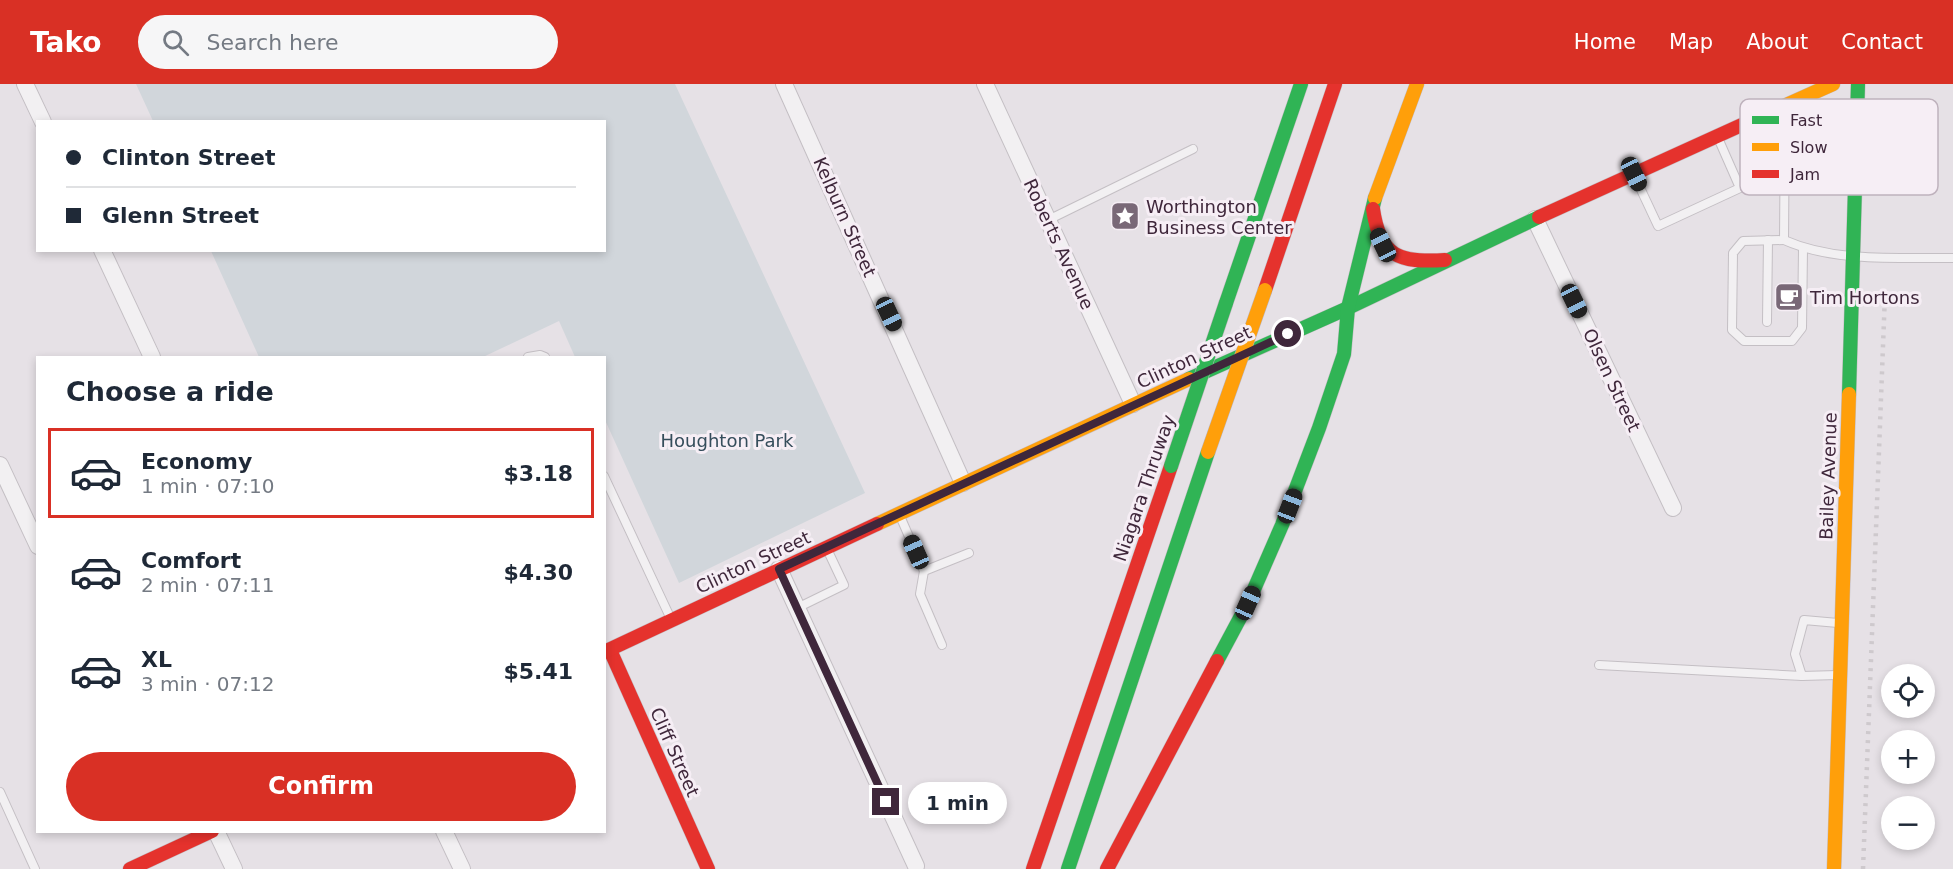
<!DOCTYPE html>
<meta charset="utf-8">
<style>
:root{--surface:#fff;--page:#f6f6f7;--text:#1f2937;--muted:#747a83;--line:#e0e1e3;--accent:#d93025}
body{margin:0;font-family:"DejaVu Sans",sans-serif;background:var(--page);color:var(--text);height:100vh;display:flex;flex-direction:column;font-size:22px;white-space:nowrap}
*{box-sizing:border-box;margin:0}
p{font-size:20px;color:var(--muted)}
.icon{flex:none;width:33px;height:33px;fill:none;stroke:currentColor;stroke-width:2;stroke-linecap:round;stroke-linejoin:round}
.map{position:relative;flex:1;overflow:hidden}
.drawer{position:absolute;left:36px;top:272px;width:570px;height:477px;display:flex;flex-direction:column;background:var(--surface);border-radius:0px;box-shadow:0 3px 9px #0003}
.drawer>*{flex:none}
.hud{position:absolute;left:36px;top:36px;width:570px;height:132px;border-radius:0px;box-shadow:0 3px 9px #0003;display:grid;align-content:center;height:132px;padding:0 30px;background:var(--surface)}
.tools{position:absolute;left:1881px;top:580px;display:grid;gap:12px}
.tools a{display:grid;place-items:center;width:54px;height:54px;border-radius:50%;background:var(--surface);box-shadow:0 3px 9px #0003;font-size:30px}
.end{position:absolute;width:27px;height:27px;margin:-14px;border:8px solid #3f273b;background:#fff;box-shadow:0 0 0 3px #fff}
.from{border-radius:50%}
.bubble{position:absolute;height:42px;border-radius:21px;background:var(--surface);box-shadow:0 3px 9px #0003;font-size:20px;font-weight:800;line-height:42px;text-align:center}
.car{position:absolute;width:18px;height:36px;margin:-18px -9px;border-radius:8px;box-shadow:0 0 4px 2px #0007;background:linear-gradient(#222 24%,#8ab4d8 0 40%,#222 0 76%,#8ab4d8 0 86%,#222 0)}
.hud b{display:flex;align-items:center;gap:21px;height:57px;font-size:22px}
.hud b+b{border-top:2px solid var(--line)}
.hud i{width:15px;height:15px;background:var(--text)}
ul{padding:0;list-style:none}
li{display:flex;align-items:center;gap:18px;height:90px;margin:0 12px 9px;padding:0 18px;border:3px solid transparent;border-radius:0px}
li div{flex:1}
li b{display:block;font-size:22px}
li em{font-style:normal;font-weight:800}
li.active{border-color:var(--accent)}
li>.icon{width:54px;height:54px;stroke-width:1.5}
h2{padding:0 30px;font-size:27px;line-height:72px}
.action{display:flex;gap:12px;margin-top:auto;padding:12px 30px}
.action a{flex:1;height:69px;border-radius:36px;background:var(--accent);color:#fff;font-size:24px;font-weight:800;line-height:69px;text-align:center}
header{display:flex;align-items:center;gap:36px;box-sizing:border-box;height:84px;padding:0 30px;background:var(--accent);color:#fff}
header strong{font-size:28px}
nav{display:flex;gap:33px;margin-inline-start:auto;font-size:21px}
.search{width:420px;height:54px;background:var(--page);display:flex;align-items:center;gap:15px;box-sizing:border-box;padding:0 21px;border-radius:33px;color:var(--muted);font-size:22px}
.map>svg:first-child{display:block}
</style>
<header>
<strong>Tako</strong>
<div class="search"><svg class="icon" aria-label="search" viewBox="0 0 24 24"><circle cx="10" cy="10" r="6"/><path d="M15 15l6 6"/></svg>Search here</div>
<nav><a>Home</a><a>Map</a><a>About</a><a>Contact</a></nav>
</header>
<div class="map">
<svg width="1953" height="785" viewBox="0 0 1953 785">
<rect width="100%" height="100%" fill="#e6e1e6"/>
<!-- green -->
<path fill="#d1d6db" d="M136,0H675L865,409L679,499L605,336L604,273H575L559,237L483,273H259L211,167L604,166V38L153,37Z"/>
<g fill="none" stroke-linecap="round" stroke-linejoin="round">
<!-- lane casing -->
<g stroke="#c4bfc4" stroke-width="10">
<g id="lane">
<path d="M1785,25L1784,156C1836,179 1897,173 1953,174"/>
<path d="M1635,93L1658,142L1740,104L1718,54"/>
<path d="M1048,136L1193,65"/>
<path d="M1784,156L1743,157L1733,169L1732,246L1744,257H1792L1802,244L1803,165"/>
<path d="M1767,238L1768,156"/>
<path d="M528,273L540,271L545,273"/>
<path d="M604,392L670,533"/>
<path d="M900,432L924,487L969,469"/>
<path d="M924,487L920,510L942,561"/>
<path d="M797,524L844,501L827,465"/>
<path d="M1599,581L1802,592"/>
<path d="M1837,591L1802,592L1795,570L1804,536L1838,539"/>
<path d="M0,708L35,785"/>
</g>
</g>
<!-- street casing -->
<g stroke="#c4bfc4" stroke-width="18">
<g id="street">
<path d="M25,0L43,38"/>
<path d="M784,0L963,399"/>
<path d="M985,0L1133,320"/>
<path d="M1535,135L1673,424"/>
<path d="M102,166L152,273"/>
<path d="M0,381L38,462"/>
<path d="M779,485L916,782"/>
<path d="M216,747L234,785"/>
<path d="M444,747L462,785"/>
</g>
</g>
<!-- fast casing -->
<g stroke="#c4bdc3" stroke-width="15">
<g id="fast">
<path d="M1226,219L1301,0"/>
<path d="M1189,295L1348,224L1539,133"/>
<path d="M1849,310L1858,0"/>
<path d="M1217,577L1248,519L1282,441L1319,344L1344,270L1348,224L1375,114"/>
<path d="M1068,785L1208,368"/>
</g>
</g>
<!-- slow casing -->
<g stroke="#c4bdc3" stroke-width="15">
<g id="slow">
<path d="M1746,39L1833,0"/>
<path d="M1375,114L1417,0"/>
<path d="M877,440L1189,295"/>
<path d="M1834,785L1849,310"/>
</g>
</g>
<!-- jam casing -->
<g stroke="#c4bdc3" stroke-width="15">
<g id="jam">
<path d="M1373,125C1380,173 1399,179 1445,176"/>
<path d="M1539,133L1746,39"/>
<path d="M1265,206L1335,0"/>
<path d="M610,566L708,785"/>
<path d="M604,568L877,440"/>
<path d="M130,785L212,747"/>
<path d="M1033,785L1171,382"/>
<path d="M1107,785L1217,577"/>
</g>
</g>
<!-- lane -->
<use href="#lane" stroke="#f2f0f2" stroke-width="8"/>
<!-- street -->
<use href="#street" stroke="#f2f0f2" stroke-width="16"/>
<!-- fast -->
<use href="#fast" stroke="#30b455" stroke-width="14"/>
<!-- slow -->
<use href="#slow" stroke="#ff9f0a" stroke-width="14"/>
<!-- jam -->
<use href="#jam" stroke="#e5322d" stroke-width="14"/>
<!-- rail -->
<path stroke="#cec9cd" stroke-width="4.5" stroke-dasharray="3 6" stroke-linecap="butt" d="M1863,785L1885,210"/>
<!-- fast-bridge casing -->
<g stroke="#bbb3b9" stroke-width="15" stroke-linecap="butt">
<path id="fast-bridge" d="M1171,382L1226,219"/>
</g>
<!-- slow-bridge casing -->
<g stroke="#bbb3b9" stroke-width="15" stroke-linecap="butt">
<path id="slow-bridge" d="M1208,368L1265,206"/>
</g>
<!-- fast-bridge -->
<use href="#fast-bridge" stroke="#30b455" stroke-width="14"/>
<!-- slow-bridge -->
<use href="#slow-bridge" stroke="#ff9f0a" stroke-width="14"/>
</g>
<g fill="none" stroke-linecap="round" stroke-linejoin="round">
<!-- route -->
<path stroke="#3f273b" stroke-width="8" d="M886,718L779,485L1288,250"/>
</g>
<!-- icons -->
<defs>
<g id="sight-square" transform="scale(1.5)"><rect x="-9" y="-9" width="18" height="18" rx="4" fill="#796877" stroke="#f6eef5"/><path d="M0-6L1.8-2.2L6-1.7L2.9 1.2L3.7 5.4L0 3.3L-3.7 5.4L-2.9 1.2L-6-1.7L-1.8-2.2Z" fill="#fff"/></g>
<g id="cafe-square" transform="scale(1.5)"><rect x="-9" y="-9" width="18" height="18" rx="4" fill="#796877" stroke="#f6eef5"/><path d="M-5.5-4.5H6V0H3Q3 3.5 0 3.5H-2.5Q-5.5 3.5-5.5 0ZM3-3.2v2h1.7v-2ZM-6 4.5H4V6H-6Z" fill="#fff"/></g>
</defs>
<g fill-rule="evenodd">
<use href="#sight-square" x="1125" y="132"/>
<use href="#cafe-square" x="1789" y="213"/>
</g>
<g text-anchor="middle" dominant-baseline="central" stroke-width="6" stroke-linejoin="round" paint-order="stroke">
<!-- poi labels -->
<g font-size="18" fill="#3f273b" stroke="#f6eef5" text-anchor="start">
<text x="1146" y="122">Worthington<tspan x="1146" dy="21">Business Center</tspan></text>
<text x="1810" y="213">Tim Hortons</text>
</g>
<!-- street labels -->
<g font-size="18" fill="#3f273b" stroke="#f6eef5">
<text transform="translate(845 133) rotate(66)">Kelburn Street</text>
<text transform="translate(1059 160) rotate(65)">Roberts Avenue</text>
<text transform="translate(1194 273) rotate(-25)">Clinton Street</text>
<text transform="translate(1612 296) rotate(65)">Olsen Street</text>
<text transform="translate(1828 392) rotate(-88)">Bailey Avenue</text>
<text transform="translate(1144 404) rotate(-71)">Niagara Thruway</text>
<text transform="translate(753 478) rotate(-25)">Clinton Street</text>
<text transform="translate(675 668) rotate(66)">Cliff Street</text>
</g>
<!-- park labels -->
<g font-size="18" fill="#354d5b" stroke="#f6eef5">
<text x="727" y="356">Houghton Park</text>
</g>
</g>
<!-- legend -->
<rect x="1740" y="15" width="198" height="96" rx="9" fill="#f6eef5" stroke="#bfb2bd" stroke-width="1.5"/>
<rect x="1752" y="32" width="27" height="8" fill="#30b455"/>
<rect x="1752" y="59" width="27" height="8" fill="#ff9f0a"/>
<rect x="1752" y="86" width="27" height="8" fill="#e5322d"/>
<g font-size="16" fill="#3f273b">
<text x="1790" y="42">Fast</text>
<text x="1790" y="69">Slow</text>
<text x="1790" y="96">Jam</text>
</g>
</svg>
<div class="tools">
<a><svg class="icon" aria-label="locate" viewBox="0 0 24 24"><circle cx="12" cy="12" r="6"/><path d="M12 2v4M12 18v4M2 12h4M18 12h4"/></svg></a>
<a>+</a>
<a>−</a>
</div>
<i class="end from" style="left:1288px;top:250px"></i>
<i class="end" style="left:886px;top:718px"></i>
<div class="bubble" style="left:908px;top:698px;width:99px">1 min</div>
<i class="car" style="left:1634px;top:90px;rotate:155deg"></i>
<i class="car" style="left:1383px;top:161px;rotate:334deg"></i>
<i class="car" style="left:1574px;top:217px;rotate:154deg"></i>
<i class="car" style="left:889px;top:230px;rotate:155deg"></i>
<i class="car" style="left:1290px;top:422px;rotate:21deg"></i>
<i class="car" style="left:916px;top:468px;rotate:336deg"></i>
<i class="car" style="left:1248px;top:519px;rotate:24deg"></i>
<div class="hud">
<b><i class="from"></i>Clinton Street</b>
<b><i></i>Glenn Street</b>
</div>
<section class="drawer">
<h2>Choose a ride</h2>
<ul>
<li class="active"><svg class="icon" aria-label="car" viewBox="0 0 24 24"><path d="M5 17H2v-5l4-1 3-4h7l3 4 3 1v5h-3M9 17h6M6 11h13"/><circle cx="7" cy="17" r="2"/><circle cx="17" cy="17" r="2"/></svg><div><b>Economy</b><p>1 min · 07:10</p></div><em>$3.18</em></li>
<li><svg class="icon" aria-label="car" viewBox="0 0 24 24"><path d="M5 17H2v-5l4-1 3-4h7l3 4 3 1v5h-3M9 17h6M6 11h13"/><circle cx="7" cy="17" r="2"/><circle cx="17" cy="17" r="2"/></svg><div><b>Comfort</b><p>2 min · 07:11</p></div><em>$4.30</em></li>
<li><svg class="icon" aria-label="car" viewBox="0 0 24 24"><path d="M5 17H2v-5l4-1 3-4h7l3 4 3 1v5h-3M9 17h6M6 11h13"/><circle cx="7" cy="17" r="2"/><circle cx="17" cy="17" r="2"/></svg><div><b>XL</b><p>3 min · 07:12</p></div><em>$5.41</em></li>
</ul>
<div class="action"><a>Confirm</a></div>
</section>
</div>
